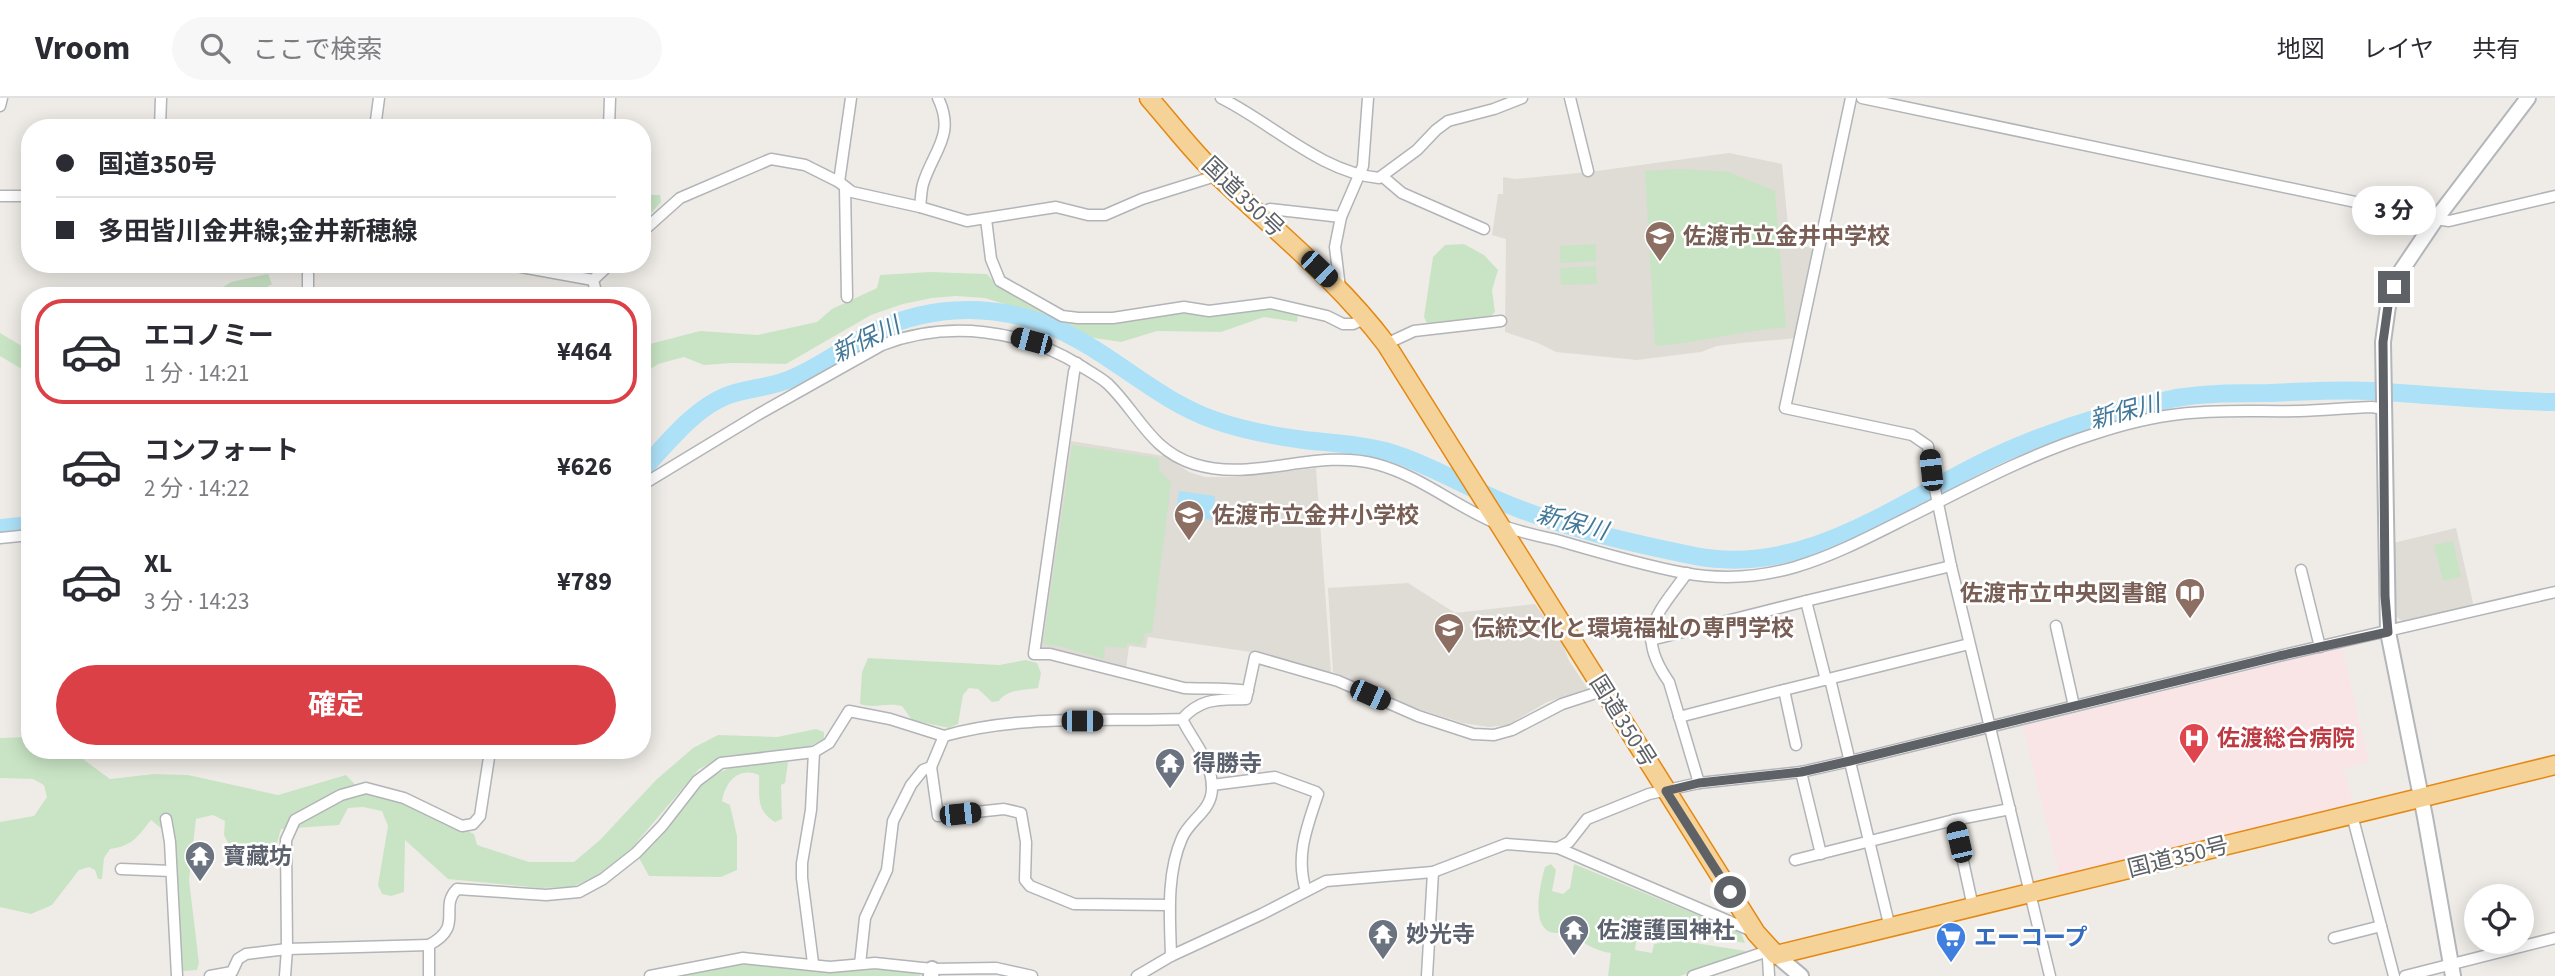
<!DOCTYPE html>
<html lang="ja">
<meta charset="utf-8">
<style>
:root{--surface:#fff;--page:#f7f7f7;--text:#2b2b33;--muted:#7c7c81;--line:#e1e1e2;--accent:#dc4047}
body{margin:0;font-family:"Source Sans 3","Noto Sans JP",sans-serif;background:var(--page);color:var(--text);height:100vh;display:flex;flex-direction:column;font-size:26px;white-space:nowrap}
*{box-sizing:border-box;margin:0}
p{font-size:23px;color:var(--muted)}
.icon{flex:none;width:38px;height:38px;fill:none;stroke:currentColor;stroke-width:2;stroke-linecap:round;stroke-linejoin:round}
.map{position:relative;flex:1;overflow:hidden}
.details{position:absolute;left:21px;top:189px;width:630px;height:472px;display:flex;flex-direction:column;background:var(--surface);border-radius:28px;box-shadow:0 4px 18px #0003}
.details>*{flex:none}
.top-card{position:absolute;left:21px;top:21px;width:630px;height:154px;border-radius:28px;box-shadow:0 4px 18px #0003;display:grid;align-content:center;height:154px;padding:0 35px;background:var(--surface)}
.controls{position:absolute;left:2464px;top:786px;display:grid;gap:14px}
.controls a{display:grid;place-items:center;width:70px;height:70px;border-radius:50%;background:var(--surface);box-shadow:0 4px 18px #0003;font-size:35px}
.end{position:absolute;width:32px;height:32px;margin:-16px;border:9px solid #5e6266;background:#fff;box-shadow:0 0 0 4px #fff}
.from{border-radius:50%}
.bubble{position:absolute;height:49px;border-radius:24px;background:var(--surface);box-shadow:0 4px 18px #0003;font-size:23px;font-weight:700;line-height:49px;text-align:center}
.car{position:absolute;width:21px;height:42px;margin:-21px -10px;border-radius:9px;box-shadow:0 0 5px 2px #0007;background:linear-gradient(#222 24%,#8ab4d8 0 40%,#222 0 76%,#8ab4d8 0 86%,#222 0)}
.top-card b{display:flex;align-items:center;gap:24px;height:66px;font-size:26px}
.top-card b+b{border-top:2px solid var(--line)}
.top-card i{width:18px;height:18px;background:var(--text)}
ul{padding:12px 0 0;list-style:none}
li{display:flex;align-items:center;gap:21px;height:105px;margin:0 14px 10px;padding:0 21px;border:4px solid transparent;border-radius:28px}
li div{flex:1}
li b{display:block;font-size:26px}
li em{font-style:normal;font-weight:700}
li.current{border-color:var(--accent)}
li>.icon{width:63px;height:63px;stroke-width:1.5}
.button{display:flex;gap:14px;margin-top:auto;padding:14px 35px}
.button a{flex:1;height:80px;border-radius:42px;background:var(--accent);color:#fff;font-size:28px;font-weight:700;line-height:80px;text-align:center}
header{display:flex;align-items:center;gap:42px;box-sizing:border-box;height:98px;padding:0 35px;background:var(--surface);border-bottom:2px solid var(--line)}
header strong{font-size:33px}
nav{display:flex;gap:38px;margin-inline-start:auto;font-size:24px}
.search{width:490px;height:63px;background:var(--page);display:flex;align-items:center;gap:18px;box-sizing:border-box;padding:0 24px;border-radius:38px;color:var(--muted);font-size:26px}
.map>svg:first-child{display:block}
</style>
<header>
<strong>Vroom</strong>
<div class="search"><svg class="icon" aria-label="search" viewBox="0 0 24 24"><circle cx="10" cy="10" r="6"/><path d="M15 15l6 6"/></svg>ここで検索</div>
<nav><a>地図</a><a>レイヤ</a><a>共有</a></nav>
</header>
<div class="map">
<svg width="2555" height="878" viewBox="0 0 2555 878">
<rect width="100%" height="100%" fill="#efece7"/>
<!-- education -->
<g fill="#dfdbd5">
<path d="M1729,55L1782,66L1790,147L1816,150L1798,240L1741,245L1717,248L1701,254L1637,262L1556,254L1538,245L1505,234L1506,141L1492,137L1498,96H1503V79L1515,81L1589,74Z"/>
<path d="M1071,343L1164,358L1189,374L1205,379H1235L1316,370L1331,575L1251,554L1148,539L1146,550L1129,548L1126,571L1058,552L1039,551Z"/>
<path d="M2456,430L2473,505L2471,509L2404,525L2397,519L2393,445Z"/>
<path d="M1408,485L1455,515L1535,506L1561,542L1569,563L1588,591L1547,604L1508,627L1489,629L1463,625L1409,608L1333,574L1328,490Z"/>
</g>
<!-- medical -->
<path fill="#fae5e6" d="M2342,549L2369,664L2344,670L2353,705L2060,782L2023,628Z"/>
<!-- green -->
<g fill="#c9e4c5">
<path d="M1682,71L1729,74L1775,93L1786,229C1742,233 1699,245 1655,248L1645,73Z"/>
<path d="M642,97H660L661,104L642,125Z"/>
<path d="M1464,146L1484,157L1498,172L1492,192L1495,214L1489,220L1427,225L1424,219L1433,159L1445,147Z"/>
<path d="M1596,146V163L1560,165V148Z"/>
<path d="M1596,168L1597,186L1561,187L1560,170Z"/>
<path d="M930,174L987,176L997,187L1059,221L1077,225H1112L1181,215L1209,217L1262,210L1294,214L1298,219L1297,224L1264,219L1221,234L1157,233L1121,244L1088,239L1017,210L985,200L956,198L932,200L903,206L871,217L786,266L732,265L704,267L684,259L658,266L642,277V248L700,233L758,237L817,224L832,211L877,190L880,177Z"/>
<path d="M268,176L272,186L262,192L260,198H209L231,184Z"/>
<path d="M0,235L30,253V276L0,258Z"/>
<path d="M1072,347L1159,360V372L1171,385L1152,535H1145L1142,547L1127,545L1126,550L1105,548L1104,561L1060,548L1043,546Z"/>
<path d="M2453,443L2461,479L2443,483L2434,447Z"/>
<path d="M868,560L999,567L1026,562L1037,565L1041,575L1038,590C1025,592 1007,591 999,603L992,604L978,591L969,590L963,597L958,626L949,630L912,622L902,608C885,604 877,611 860,606L862,574Z"/>
<path d="M816,631L824,634V641L810,648L784,655L729,657L699,671L631,751L597,778L572,789L540,790L448,781L405,742L404,794L391,798L382,796L378,787L388,728L382,713L363,709L348,710L339,727L281,731L275,752L228,745L224,737L225,723L213,717L196,721L189,782L199,865L197,872L183,873L174,745L162,731L151,722C137,739 133,748 110,751L104,760L102,781H98L95,772L89,769L79,772L52,807L31,816L0,809V724L34,718L47,699L44,687L33,681L0,680V640L30,639V653H72L110,681L154,676L188,677L278,697L346,677L363,695L393,699L474,736L477,747L529,764H574L600,742L656,682L693,650L718,637L777,639Z"/>
<path d="M788,664L785,685L781,687L782,721L775,724C755,712 760,697 759,677C739,668 725,684 722,703L730,707L737,738V772L721,779L649,778L639,760L661,738L697,689L710,679L738,666Z"/>
<path d="M1551,766L1556,772L1552,793L1563,796L1570,790L1574,766L1741,835L1745,845L1660,830V825L1628,817L1624,832L1637,837L1635,852L1652,855L1654,846L1660,845L1663,840L1746,853L1741,857L1680,878H1608L1611,855C1594,853 1584,844 1570,837C1563,833 1555,837 1548,833C1531,822 1541,784 1545,769Z"/>
<path d="M735,865L832,874L893,871L917,874L921,878H668Z"/>
</g>
<!-- water -->
<path fill="#ade1f8" d="M1179,393L1215,398L1212,422L1175,418Z"/>
<g fill="none" stroke-linecap="round" stroke-linejoin="round">
<!-- river -->
<g stroke="#ade1f8" stroke-width="18">
<path d="M642,372C667,346 692,312 726,298C749,289 773,290 795,279C820,268 842,252 866,238C921,208 986,204 1045,226C1106,249 1152,300 1214,322C1242,332 1274,338 1304,342C1331,345 1358,346 1385,353C1431,366 1472,393 1517,410C1573,432 1636,446 1695,458C1809,480 1903,400 2000,356C2056,331 2116,312 2176,300C2206,295 2237,295 2268,295C2302,294 2337,291 2371,293C2432,297 2493,303 2555,304"/>
<path d="M0,430L30,427"/>
</g>
<!-- street casing -->
<g stroke="#b2b4b8" stroke-width="13">
<g id="street">
<path d="M1221,0C1272,25 1320,74 1379,80L1417,52L1436,32L1448,23L1494,11L1522,0"/>
<path d="M1570,0L1588,73"/>
<path d="M1851,0L1785,310L1912,337L1928,348L1931,372L1951,468L2050,878"/>
<path d="M1862,0L2436,121L2449,123L2555,98"/>
<path d="M0,8L2,0"/>
<path d="M160,30L161,0"/>
<path d="M375,30L379,0"/>
<path d="M609,30L610,0"/>
<path d="M1382,78L1402,95L1484,131"/>
<path d="M839,84L851,0"/>
<path d="M845,89L847,199"/>
<path d="M0,98H30"/>
<path d="M920,109C921,102 921,93 923,86C933,53 956,37 938,0"/>
<path d="M1259,116L1270,111L1341,119"/>
<path d="M986,121L991,161L1000,183L1062,218L1078,220H1113L1184,209L1209,213L1271,205L1327,218L1343,226H1353L1366,220"/>
<path d="M642,134L680,100L771,61L805,67L839,84L852,94L920,109L967,123L1056,109L1088,117H1105L1142,101L1209,80L1215,75"/>
<path d="M504,166L593,182"/>
<path d="M593,182L610,166"/>
<path d="M593,182L597,198"/>
<path d="M1340,190L1335,149L1341,119L1363,68L1368,0"/>
<path d="M308,198V166"/>
<path d="M1386,246L1414,233L1501,223"/>
<path d="M1077,265L1074,274L1034,556H1050L1184,590C1205,591 1226,590 1248,593"/>
<path d="M642,387L759,316L882,247C948,222 1022,231 1081,268C1090,274 1100,279 1108,286C1138,315 1151,353 1194,366C1254,385 1315,350 1376,366C1421,378 1456,409 1498,426C1518,434 1539,438 1560,443C1601,455 1642,467 1684,475C1776,492 1840,453 1919,414C1976,385 2033,355 2094,336C2121,327 2152,319 2180,316C2220,311 2260,314 2300,313C2324,312 2348,310 2372,309L2384,311"/>
<path d="M0,440L30,437"/>
<path d="M2301,472L2320,549"/>
<path d="M1687,475C1657,517 1634,534 1669,584L1699,685"/>
<path d="M2056,528L2074,608"/>
<path d="M1651,542L1806,503"/>
<path d="M1830,581L1890,830"/>
<path d="M1826,582L1806,503L1951,468"/>
<path d="M1679,619L1784,592"/>
<path d="M1796,647L1784,592L1969,546"/>
<path d="M931,669L938,718L1004,711L1021,715L1026,744L1025,782L1030,788L1074,806L1169,807"/>
<path d="M1801,674L1821,756"/>
<path d="M1212,687L1275,679L1316,694L1318,696C1307,729 1295,758 1306,793"/>
<path d="M2352,717L2394,878"/>
<path d="M166,721L170,744L177,878"/>
<path d="M1954,722L1973,809"/>
<path d="M1558,750L1569,744L1587,721L1649,696L1699,685L1801,674L1850,663L2279,558L2555,494"/>
<path d="M1795,762L1954,722L2010,711"/>
<path d="M121,771L171,773"/>
<path d="M2334,840L2381,828"/>
<path d="M1171,858C1170,820 1166,776 1182,740C1190,721 1212,713 1212,690C1212,662 1193,644 1182,621"/>
<path d="M813,865L802,780V765L811,712L814,654L829,645L849,613L890,621L944,638"/>
<path d="M860,866L865,820L887,772L893,723L911,687L923,672L931,669L944,638C1021,616 1103,624 1182,621C1202,599 1219,602 1246,601L1255,559L1338,583L1418,618L1473,636L1494,637L1512,632L1562,606L1605,592"/>
<path d="M210,878L232,874L238,861L246,856L287,851L429,847"/>
<path d="M285,878L287,851L286,742L295,722L341,697L366,690L404,700L462,728L473,726L480,718L490,653"/>
<path d="M429,878V847C465,828 438,810 457,791L546,797L579,794L603,781L636,755L662,728L697,683L721,665L814,654"/>
<path d="M650,878L743,860L830,869L875,865L932,871L996,870L1032,878"/>
<path d="M1137,878L1171,858L1262,816L1326,783L1433,774L1506,746L1558,750L1752,833"/>
<path d="M1427,878L1433,774"/>
<path d="M1693,878L1762,855L1775,856"/>
<path d="M1769,878L1768,860L1775,857"/>
<path d="M2405,878L2555,840"/>
</g>
</g>
<!-- secondary casing -->
<g stroke="#b3b6ba" stroke-width="18">
<g id="secondary">
<path d="M1776,857L1801,878"/>
<path d="M931,878L932,871"/>
<path d="M2453,878L2425,719L2388,534L2383,244L2388,208L2401,173L2436,121L2528,0"/>
</g>
</g>
<!-- highway casing -->
<g stroke="#e48812" stroke-width="21">
<path id="highway" d="M1149,0C1171,25 1192,53 1216,76C1274,132 1337,181 1386,246L1756,835L1776,857L2555,667"/>
</g>
<!-- street -->
<use href="#street" stroke="#fff" stroke-width="10"/>
<!-- secondary -->
<use href="#secondary" stroke="#fff" stroke-width="14"/>
<!-- highway -->
<use href="#highway" stroke="#f5d298" stroke-width="18"/>
</g>
<g fill="none" stroke-linecap="round" stroke-linejoin="round">
<!-- route -->
<path stroke="#5e6266" stroke-width="9" d="M1730,794L1666,693L1699,685L1801,674L1850,663L2279,558L2388,534L2385,498L2383,244L2388,208L2394,189"/>
</g>
<!-- icons -->
<defs>
<g id="school-pin" transform="scale(1.575)"><path d="M0 17L-7.5 6A9.5 9.5 0 1 1 7.5 6Z" fill="#8d6e63" stroke="#fff"/><path d="M0-5L7-2L0 1L-7-2ZM-4 1L0 2.5L4 1V4Q0 6-4 4Z" fill="#fff"/></g>
<g id="library-pin" transform="scale(1.575)"><path d="M0 17L-7.5 6A9.5 9.5 0 1 1 7.5 6Z" fill="#8d6e63" stroke="#fff"/><path d="M-6-4Q-3-5.5-.7-3.5V5Q-3 3-6 4ZM6-4Q3-5.5 .7-3.5V5Q3 3 6 4Z" fill="#fff"/></g>
<g id="university-pin" transform="scale(1.575)"><path d="M0 17L-7.5 6A9.5 9.5 0 1 1 7.5 6Z" fill="#8d6e63" stroke="#fff"/><path d="M0-5L7-2L0 1L-7-2ZM-4 1L0 2.5L4 1V4Q0 6-4 4Z" fill="#fff"/></g>
<g id="hospital-pin" transform="scale(1.575)"><path d="M0 17L-7.5 6A9.5 9.5 0 1 1 7.5 6Z" fill="#e0444e" stroke="#fff"/><path d="M-5-5h3v3.5h4V-5h3V5h-3V1.5h-4V5h-3Z" fill="#fff"/></g>
<g id="temple-pin" transform="scale(1.575)"><path d="M0 17L-7.5 6A9.5 9.5 0 1 1 7.5 6Z" fill="#6b7280" stroke="#fff"/><path d="M0-6L5-2H3V0L6.5 2.5H4V6H1.5V3h-3V6H-4V2.5H-6.5L-3 0V-2H-5Z" fill="#fff"/></g>
<g id="supermarket-pin" transform="scale(1.575)"><path d="M0 17L-7.5 6A9.5 9.5 0 1 1 7.5 6Z" fill="#3f7fe0" stroke="#fff"/><path d="M-6-5.5h2.5l.6 2H6L4.5 2H-2.5L-4.4-4H-6ZM-1.5 3.2a1.3 1.3 0 1 0 .1 0ZM3 3.2a1.3 1.3 0 1 0 .1 0Z" fill="#fff"/></g>
</defs>
<g fill-rule="evenodd">
<use href="#school-pin" x="1660" y="138"/>
<use href="#school-pin" x="1189" y="417"/>
<use href="#library-pin" x="2190" y="495"/>
<use href="#university-pin" x="1449" y="530"/>
<use href="#hospital-pin" x="2194" y="640"/>
<use href="#temple-pin" x="1170" y="665"/>
<use href="#temple-pin" x="200" y="758"/>
<use href="#temple-pin" x="1574" y="832"/>
<use href="#temple-pin" x="1383" y="836"/>
<use href="#supermarket-pin" x="1951" y="839"/>
</g>
<g text-anchor="middle" dominant-baseline="central" stroke-width="5" stroke-linejoin="round" paint-order="stroke">
<!-- street labels -->
<g font-size="23" fill="#5e6266" stroke="#fff">
<text transform="translate(1243 99) rotate(44)">国道350号</text>
<text transform="translate(1623 623) rotate(58)">国道350号</text>
<text transform="translate(2178 759) rotate(-14)">国道350号</text>
</g>
<!-- education labels -->
<g font-size="23" font-weight="bold" fill="#785e54" stroke="#fff" text-anchor="start">
<text x="1683" y="138">佐渡市立金井中学校</text>
<text x="1212" y="417">佐渡市立金井小学校</text>
<text x="2167" y="495" text-anchor="end">佐渡市立中央図書館</text>
<text x="1472" y="530">伝統文化と環境福祉の専門学校</text>
</g>
<!-- health labels -->
<g font-size="23" font-weight="bold" fill="#be3a42" stroke="#fff" text-anchor="start">
<text x="2217" y="640">佐渡総合病院</text>
</g>
<!-- worship labels -->
<g font-size="23" font-weight="bold" fill="#5b616d" stroke="#fff" text-anchor="start">
<text x="1193" y="665">得勝寺</text>
<text x="223" y="758">寶藏坊</text>
<text x="1597" y="832">佐渡護国神社</text>
<text x="1406" y="836">妙光寺</text>
</g>
<!-- shop labels -->
<g font-size="23" font-weight="bold" fill="#366cbe" stroke="#fff" text-anchor="start">
<text x="1974" y="839">エーコープ</text>
</g>
<!-- water labels -->
<g font-size="24" font-style="italic" fill="#447899" stroke="#fff">
<text transform="translate(866 242) rotate(-26)">新保川</text>
<text transform="translate(2125 314) rotate(-15)">新保川</text>
<text transform="translate(1572 425) rotate(15)">新保川</text>
</g>
</g>
</svg>
<div class="controls">
<a><svg class="icon" aria-label="locate" viewBox="0 0 24 24"><circle cx="12" cy="12" r="6"/><path d="M12 2v4M12 18v4M2 12h4M18 12h4"/></svg></a>
</div>
<i class="end from" style="left:1730px;top:794px"></i>
<i class="end" style="left:2394px;top:189px"></i>
<div class="bubble" style="left:2352px;top:88px;width:84px">3 分</div>
<i class="car" style="left:1319px;top:171px;rotate:134deg"></i>
<i class="car" style="left:1031px;top:243px;rotate:285deg"></i>
<i class="car" style="left:1931px;top:372px;rotate:354deg"></i>
<i class="car" style="left:1370px;top:597px;rotate:114deg"></i>
<i class="car" style="left:1082px;top:623px;rotate:90deg"></i>
<i class="car" style="left:960px;top:716px;rotate:84deg"></i>
<i class="car" style="left:1959px;top:744px;rotate:347deg"></i>
<div class="top-card">
<b><i class="from"></i>国道350号</b>
<b><i></i>多田皆川金井線;金井新穂線</b>
</div>
<section class="details">
<ul>
<li class="current"><svg class="icon" aria-label="car" viewBox="0 0 24 24"><path d="M5 17H2v-5l4-1 3-4h7l3 4 3 1v5h-3M9 17h6M6 11h13"/><circle cx="7" cy="17" r="2"/><circle cx="17" cy="17" r="2"/></svg><div><b>エコノミー</b><p>1 分 · 14:21</p></div><em>¥464</em></li>
<li><svg class="icon" aria-label="car" viewBox="0 0 24 24"><path d="M5 17H2v-5l4-1 3-4h7l3 4 3 1v5h-3M9 17h6M6 11h13"/><circle cx="7" cy="17" r="2"/><circle cx="17" cy="17" r="2"/></svg><div><b>コンフォート</b><p>2 分 · 14:22</p></div><em>¥626</em></li>
<li><svg class="icon" aria-label="car" viewBox="0 0 24 24"><path d="M5 17H2v-5l4-1 3-4h7l3 4 3 1v5h-3M9 17h6M6 11h13"/><circle cx="7" cy="17" r="2"/><circle cx="17" cy="17" r="2"/></svg><div><b>XL</b><p>3 分 · 14:23</p></div><em>¥789</em></li>
</ul>
<div class="button"><a>確定</a></div>
</section>
</div>
